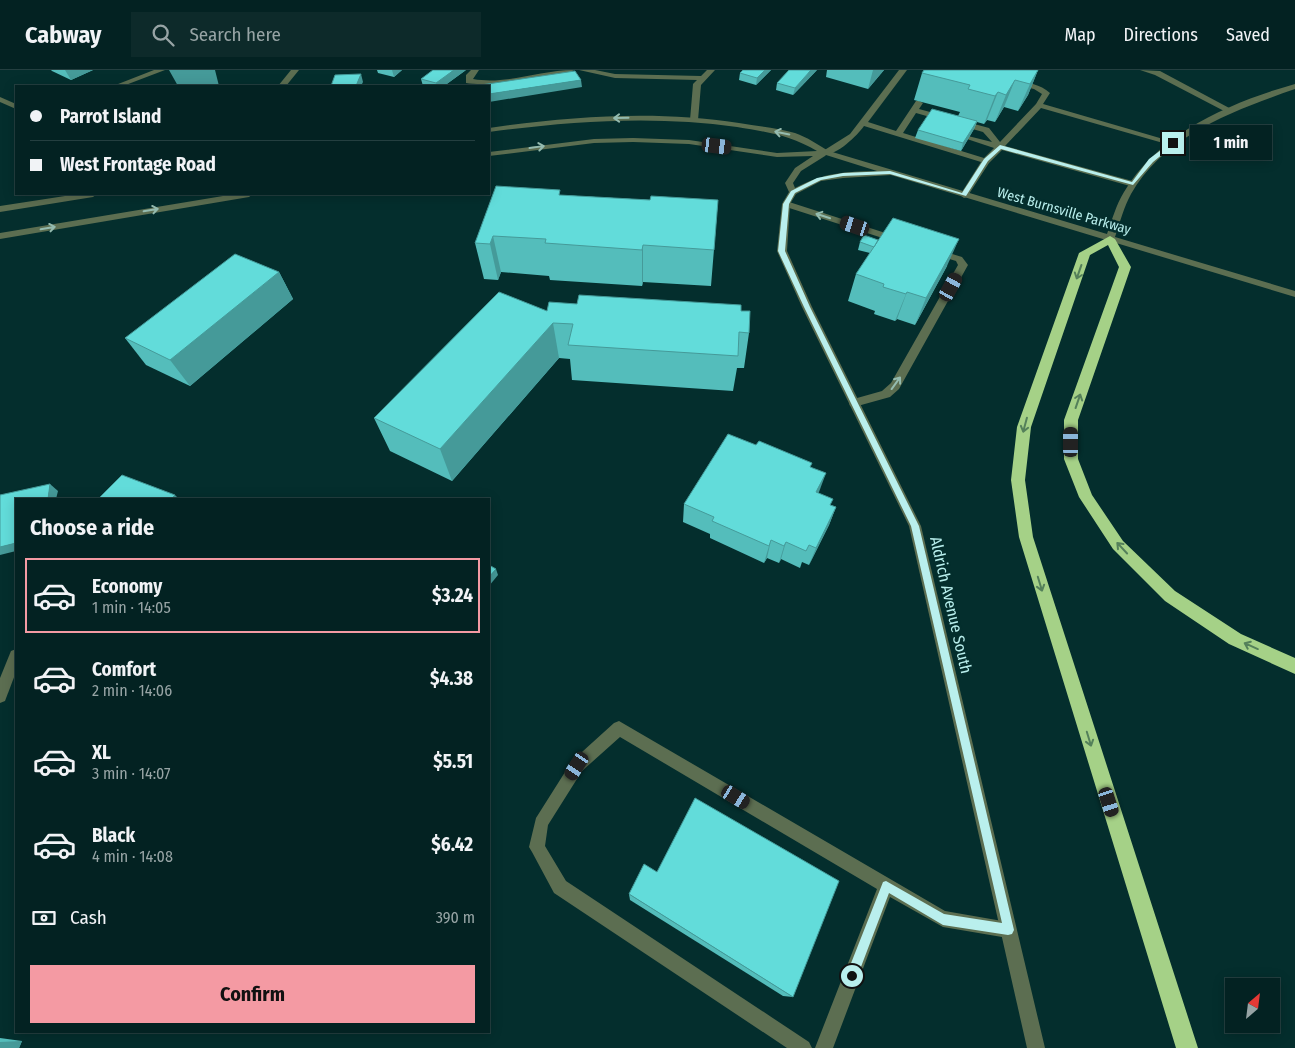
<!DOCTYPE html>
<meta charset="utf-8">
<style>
:root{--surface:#032222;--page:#0d2a2a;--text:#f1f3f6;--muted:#97a4a5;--line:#243f40;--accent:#f49aa3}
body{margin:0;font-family:"Fira Sans Condensed",sans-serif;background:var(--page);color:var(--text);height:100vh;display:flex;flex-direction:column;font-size:19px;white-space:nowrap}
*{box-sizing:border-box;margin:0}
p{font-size:16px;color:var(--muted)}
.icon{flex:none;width:28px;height:28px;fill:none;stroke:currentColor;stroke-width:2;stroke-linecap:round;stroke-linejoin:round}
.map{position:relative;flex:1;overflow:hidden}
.drawer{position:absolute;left:15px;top:428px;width:475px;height:535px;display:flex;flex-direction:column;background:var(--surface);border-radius:0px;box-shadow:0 2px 12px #0003,0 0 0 1px var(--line)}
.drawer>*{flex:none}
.hud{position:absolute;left:15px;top:15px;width:475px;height:110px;border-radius:0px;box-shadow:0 2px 12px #0003,0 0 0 1px var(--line);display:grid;align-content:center;height:110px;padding:0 15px;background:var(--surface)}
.needle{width:32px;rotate:28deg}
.controls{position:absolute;left:1225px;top:908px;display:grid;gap:10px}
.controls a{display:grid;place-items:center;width:55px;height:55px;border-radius:0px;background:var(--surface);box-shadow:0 2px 12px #0003,0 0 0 1px var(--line);font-size:25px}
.end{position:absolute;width:22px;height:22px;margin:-11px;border:6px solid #b9efed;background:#111;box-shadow:0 0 0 2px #111}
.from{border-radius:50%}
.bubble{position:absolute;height:35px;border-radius:0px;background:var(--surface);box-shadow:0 2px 12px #0003,0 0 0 1px var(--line);font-size:16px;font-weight:700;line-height:35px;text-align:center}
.car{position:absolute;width:15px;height:30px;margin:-15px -8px;border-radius:6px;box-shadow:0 0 4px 1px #0007;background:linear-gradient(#222 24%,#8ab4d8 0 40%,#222 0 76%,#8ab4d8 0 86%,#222 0)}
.hud b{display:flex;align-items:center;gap:18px;height:48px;font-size:19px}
.hud b+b{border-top:1px solid var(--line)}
.hud i{width:12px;height:12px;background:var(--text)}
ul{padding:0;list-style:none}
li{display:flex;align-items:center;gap:15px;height:75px;margin:0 10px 8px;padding:0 5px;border:2px solid transparent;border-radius:0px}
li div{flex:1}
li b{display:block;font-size:19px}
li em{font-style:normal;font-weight:700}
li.on{border-color:var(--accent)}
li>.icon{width:45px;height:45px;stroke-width:1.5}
h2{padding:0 15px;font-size:22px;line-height:60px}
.pay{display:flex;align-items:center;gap:12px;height:55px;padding:0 15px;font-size:19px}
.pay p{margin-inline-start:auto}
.action{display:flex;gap:10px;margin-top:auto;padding:10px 15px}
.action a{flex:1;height:58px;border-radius:0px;background:var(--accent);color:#111;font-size:20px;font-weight:700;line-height:58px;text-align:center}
header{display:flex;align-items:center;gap:30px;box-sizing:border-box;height:70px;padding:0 25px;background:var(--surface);border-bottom:1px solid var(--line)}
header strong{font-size:24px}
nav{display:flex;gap:28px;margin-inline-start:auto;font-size:18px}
.search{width:350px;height:45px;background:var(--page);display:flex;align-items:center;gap:12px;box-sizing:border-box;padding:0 18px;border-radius:0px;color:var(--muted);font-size:19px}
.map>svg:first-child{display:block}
</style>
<header>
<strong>Cabway</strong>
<div class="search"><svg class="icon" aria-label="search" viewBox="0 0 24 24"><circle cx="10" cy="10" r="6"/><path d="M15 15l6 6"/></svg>Search here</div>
<nav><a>Map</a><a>Directions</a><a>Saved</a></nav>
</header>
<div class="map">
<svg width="1295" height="978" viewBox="0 0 1295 978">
<rect width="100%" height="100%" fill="#042e2d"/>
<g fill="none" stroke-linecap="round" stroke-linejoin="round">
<!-- service -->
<g fill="#5c6e51" fill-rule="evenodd">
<path d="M154,0H165L123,16H113Z"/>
<path d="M471,0H479L473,9C507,15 540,0 574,0C559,10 485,17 466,13V5Z"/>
<path d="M579,0H595L615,4L701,6L707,0H715L701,15L698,50L694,52L690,50L693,14L697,10L615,8Z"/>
<path d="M899,0H907L868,52L896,61L916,31H919L923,33L919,39L989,58L1000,72L1036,34L1042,24L1034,19L1013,14V10H1016C1028,13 1040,14 1050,23L1043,34L1177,73L1170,75L1041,38L1005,76L1136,112V116H1130L1002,80L989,93L967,127L964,128L960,125L981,92L864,56C857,66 836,86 823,85V81L850,64ZM916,43L983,62L992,72L968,66L964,68L994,78L984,88L903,63Z"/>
<path d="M1140,0L1160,1L1233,40L1226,42L1155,5Z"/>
<path d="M786,131L901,168L903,170L898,173L895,172L783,136V132Z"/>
<path d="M936,179L962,187L968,195L899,319L890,327L854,337L850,336L849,333L850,330L882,321L891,313L958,195L956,191L933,184V180Z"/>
<path d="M619,651L945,841L1008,852L1014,854L1016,860L1014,866L1008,868L943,857L890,827L833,978H815L877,819L620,667L582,701L548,755L545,776L566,811L809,972L812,978H787L554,823L532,782L529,777L536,748L572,691L614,653Z"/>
</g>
<!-- minor -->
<g fill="#5c6e51" fill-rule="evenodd">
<path d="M291,0H299L286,16H278Z"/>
<path d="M0,27L16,34V39L0,32Z"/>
<path d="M16,579V602L5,631L0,633V608L11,581Z"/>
</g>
<!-- tertiary -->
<g fill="#5c6e51" fill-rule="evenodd">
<path d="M1295,14V19C1235,40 1164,65 1131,124C1124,137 1120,152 1115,167L1295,221V227L891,105L843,108L821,111L796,124L790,134L787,181L812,237L921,456L1045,978H1027L909,456L802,237L777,181L782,134L789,122L785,113L795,98L813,86L777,87L689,74L633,72L594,73L489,86V82L594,69L633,68L689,70L777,83L817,81C790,65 767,62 737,57C654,45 571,51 489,62V58C572,46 656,40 739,53C758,56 777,58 795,63C807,67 818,75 829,81L1107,164C1112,150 1116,135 1124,122C1159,63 1231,32 1295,14ZM825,86L826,85L877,101C844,102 826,102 795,118L793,113L801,101Z"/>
<path d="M78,124H97L93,127L0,142V136Z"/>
<path d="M235,124H253L249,127L0,169V163Z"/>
</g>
<!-- motorway -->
<path fill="#a5d187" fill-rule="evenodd" d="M1110,166L1115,169L1131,197L1078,350V389L1092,425L1123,471L1175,521L1241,564L1295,588V604L1229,574L1165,531L1113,479L1079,427L1064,389V350L1119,197L1108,175L1090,185L1031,357L1025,410L1033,467L1198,978H1176L1019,467L1011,410L1017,357L1079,183Z"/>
</g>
<!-- wall -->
<g fill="#54bdbb">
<path d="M51,0H93L71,10L52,1Z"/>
<path d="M377,0H402L394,7L378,3Z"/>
<path d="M466,0L444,16H423L421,9Z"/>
<path d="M743,0H771L756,15L739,10L740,3Z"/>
<path d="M817,0L793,25L776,20L777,13Z"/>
<path d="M827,0H884L868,19L826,7Z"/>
<path d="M1038,0L1028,25L1018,41L1004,37L995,52L987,50L984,54L977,52L974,59L961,81L915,68L918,60L958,46L960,42L914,30L922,3Z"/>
<path d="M560,125L650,130H718L711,216L643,212L642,216L550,210L549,206L501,202L498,210L484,209L475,173Z"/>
<path d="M860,172L947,196L915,255L897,249L895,251L874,244L875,241L848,231L856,204L870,183L858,180Z"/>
<path d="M279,202L293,229L190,316L146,295L125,268Z"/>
<path d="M577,234L741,241L749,263L744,298H737L733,321L572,310L570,289L559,288L452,411L390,381L374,348L547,241Z"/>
<path d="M811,397L818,423L831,435L836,437L829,455L809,495L802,492L800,498L781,489L779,493L767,488L764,493L710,468V464L683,452L684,434Z"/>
<path d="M629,824L793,927L783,926L630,830Z"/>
<path d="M0,968L22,971L19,978H0Z"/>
</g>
<!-- shaded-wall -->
<g fill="#459a99">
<path d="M65,0H93L71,10Z"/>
<path d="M169,0H215L219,16H178Z"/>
<path d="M392,0H402L394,7Z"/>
<path d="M454,0H466L444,16H437L436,13Z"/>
<path d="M765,0H771L756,15L757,8Z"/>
<path d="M811,0H817L793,25L795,18Z"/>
<path d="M873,0H884L868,19Z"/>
<path d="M1038,0L1028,25L1018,41L1030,14Z"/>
<path d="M361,4L363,12L361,16H356Z"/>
<path d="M581,10L582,17L489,32V24Z"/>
<path d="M1015,10L1004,37L995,52L1006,25Z"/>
<path d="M998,22L987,50L984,54L995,26Z"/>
<path d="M977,51L974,59L961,81L963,73Z"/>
<path d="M493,166L501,202L498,210L490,174Z"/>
<path d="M959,169L947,196L915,255L926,228Z"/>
<path d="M643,175V212L642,216V180Z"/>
<path d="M279,202L293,229L190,316L170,290Z"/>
<path d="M907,222L897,249L895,251L906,224Z"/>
<path d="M553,253L559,288L452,411L440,379Z"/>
<path d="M826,403L819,422L810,440L816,422Z"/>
<path d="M50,414L58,421L56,429H48Z"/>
<path d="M175,425L179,429H171Z"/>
<path d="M836,437L829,455L809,495L816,478Z"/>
<path d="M771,470L767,488L764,493L769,476Z"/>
<path d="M786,472L781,489L779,493L784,476Z"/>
<path d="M16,473V481L0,485V477Z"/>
<path d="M496,499L498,505L489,516V507Z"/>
<path d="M22,971L19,978H0V972Z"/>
</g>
<!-- building -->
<g fill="#62dcda" stroke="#459a99">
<path d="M433,0H454L436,13L421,9Z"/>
<path d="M743,0H765L757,8L740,3Z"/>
<path d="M789,0H811L795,18L777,13Z"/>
<path d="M924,0H1038L1030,14L1015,10L1006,25L998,22L995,26L968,19L970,15L922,3Z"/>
<path d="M575,1L581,10L489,24V16H474Z"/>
<path d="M361,4L356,16H331L335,5Z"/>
<path d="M932,39L977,51L963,73L918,60Z"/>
<path d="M496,116L560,120L559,125L650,130L651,126L718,130L714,180L643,175L642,180L545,173L546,169L493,166L490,174L475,173Z"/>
<path d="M893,148L959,169L926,228L907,222L906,224L883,217L884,214L856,204Z"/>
<path d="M864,165L878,170L874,177L860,172Z"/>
<path d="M235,184L279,202L170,290L125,268Z"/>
<path d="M499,222L547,241L549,232L577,234L579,225L741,235V241H750L749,263L739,262L738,286L568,275L573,254L553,253L440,379L374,348Z"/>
<path d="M728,364L756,375L759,371L812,393L810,397L826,403L816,422L833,429L830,435L836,437L816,478L809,475L806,481L786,472L784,476L771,470L769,476L712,451L714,447L684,434Z"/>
<path d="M122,405L175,425L171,429H98Z"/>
<path d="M50,414L48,429H16V473L0,477V425Z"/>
<path d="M489,495L496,499L489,507Z"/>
<path d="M695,728L839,811L793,927L629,824L644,794L657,802Z"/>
</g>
<!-- one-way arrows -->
<defs><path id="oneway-shaft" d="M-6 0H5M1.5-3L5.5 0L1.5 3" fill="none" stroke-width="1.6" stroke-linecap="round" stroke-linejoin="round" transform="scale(1.25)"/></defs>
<g stroke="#94bbaf">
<use href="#oneway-shaft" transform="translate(621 48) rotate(179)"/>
<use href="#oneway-shaft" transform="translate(782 63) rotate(-169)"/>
<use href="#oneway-shaft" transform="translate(537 77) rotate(-8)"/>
<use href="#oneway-shaft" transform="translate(151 140) rotate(-10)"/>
<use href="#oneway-shaft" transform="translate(823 146) rotate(-162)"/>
<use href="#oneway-shaft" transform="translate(48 158) rotate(-10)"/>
<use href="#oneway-shaft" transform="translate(896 313) rotate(-54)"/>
</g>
<g stroke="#54805a">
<use href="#oneway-shaft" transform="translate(1079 202) rotate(109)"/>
<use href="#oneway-shaft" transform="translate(1078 331) rotate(-71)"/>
<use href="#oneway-shaft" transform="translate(1025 355) rotate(105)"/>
<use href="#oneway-shaft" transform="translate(1122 478) rotate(-133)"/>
<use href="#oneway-shaft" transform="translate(1040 514) rotate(73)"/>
<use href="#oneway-shaft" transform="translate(1251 576) rotate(-156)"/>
<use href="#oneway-shaft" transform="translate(1089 669) rotate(73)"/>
</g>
<!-- route -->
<path fill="#b9efed" d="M1173,71L1175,74L1153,92L1133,115L1001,79L988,91L966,126L890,104L843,106L821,110L795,123L789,134L785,181L810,237L919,456L1014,860L1012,864L1008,865L943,855L889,823L856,910L852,911L848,910L846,906L883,812L886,811L944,844L1002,853L911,456L804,237L778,181L783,134L791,121L817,108L843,103L890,101L962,123L984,89L1000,75L1132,112L1149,89Z"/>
<g text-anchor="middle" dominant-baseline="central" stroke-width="5" stroke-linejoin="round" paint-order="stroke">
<!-- far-street labels -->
<g font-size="14" fill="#b9efed" stroke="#042e2d">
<text transform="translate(1064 141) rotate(16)">West Burnsville Parkway</text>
</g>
<!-- street labels -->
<g font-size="16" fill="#b9efed" stroke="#042e2d">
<text transform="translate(951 535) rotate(77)">Aldrich Avenue South</text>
</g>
</g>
</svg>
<div class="controls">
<a><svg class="needle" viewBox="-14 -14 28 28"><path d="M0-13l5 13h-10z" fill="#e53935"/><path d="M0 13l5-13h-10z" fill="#97a4a5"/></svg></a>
</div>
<i class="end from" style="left:852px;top:906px"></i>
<i class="end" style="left:1173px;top:73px"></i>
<div class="bubble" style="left:1190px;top:55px;width:82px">1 min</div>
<i class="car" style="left:717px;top:76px;rotate:97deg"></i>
<i class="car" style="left:855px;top:156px;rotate:288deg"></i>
<i class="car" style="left:951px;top:217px;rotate:29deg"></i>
<i class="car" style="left:1071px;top:372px;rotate:0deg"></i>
<i class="car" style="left:577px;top:696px;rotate:213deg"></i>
<i class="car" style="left:736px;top:727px;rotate:121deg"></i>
<i class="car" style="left:1109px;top:732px;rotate:162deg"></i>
<div class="hud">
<b><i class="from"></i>Parrot Island</b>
<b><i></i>West Frontage Road</b>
</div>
<section class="drawer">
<h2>Choose a ride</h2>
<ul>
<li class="on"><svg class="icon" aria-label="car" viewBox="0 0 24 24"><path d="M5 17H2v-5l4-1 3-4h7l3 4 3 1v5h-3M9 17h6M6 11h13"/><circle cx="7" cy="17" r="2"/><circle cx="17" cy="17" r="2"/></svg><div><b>Economy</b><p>1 min · 14:05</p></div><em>$3.24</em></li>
<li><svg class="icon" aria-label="car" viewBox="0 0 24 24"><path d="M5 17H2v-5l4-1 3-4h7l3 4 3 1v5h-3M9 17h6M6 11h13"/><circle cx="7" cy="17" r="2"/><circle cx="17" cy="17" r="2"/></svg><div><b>Comfort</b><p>2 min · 14:06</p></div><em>$4.38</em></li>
<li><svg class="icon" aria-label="car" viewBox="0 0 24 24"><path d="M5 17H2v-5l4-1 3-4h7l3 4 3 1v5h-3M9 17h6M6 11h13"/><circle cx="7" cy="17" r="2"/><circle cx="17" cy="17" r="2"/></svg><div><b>XL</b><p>3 min · 14:07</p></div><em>$5.51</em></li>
<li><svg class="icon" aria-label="car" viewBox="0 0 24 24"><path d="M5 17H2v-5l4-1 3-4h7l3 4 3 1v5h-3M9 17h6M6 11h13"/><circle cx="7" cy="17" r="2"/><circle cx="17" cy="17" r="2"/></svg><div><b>Black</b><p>4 min · 14:08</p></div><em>$6.42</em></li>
</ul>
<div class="pay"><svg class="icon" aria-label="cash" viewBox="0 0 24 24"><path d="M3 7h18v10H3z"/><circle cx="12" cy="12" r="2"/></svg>Cash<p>390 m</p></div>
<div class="action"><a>Confirm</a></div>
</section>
</div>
